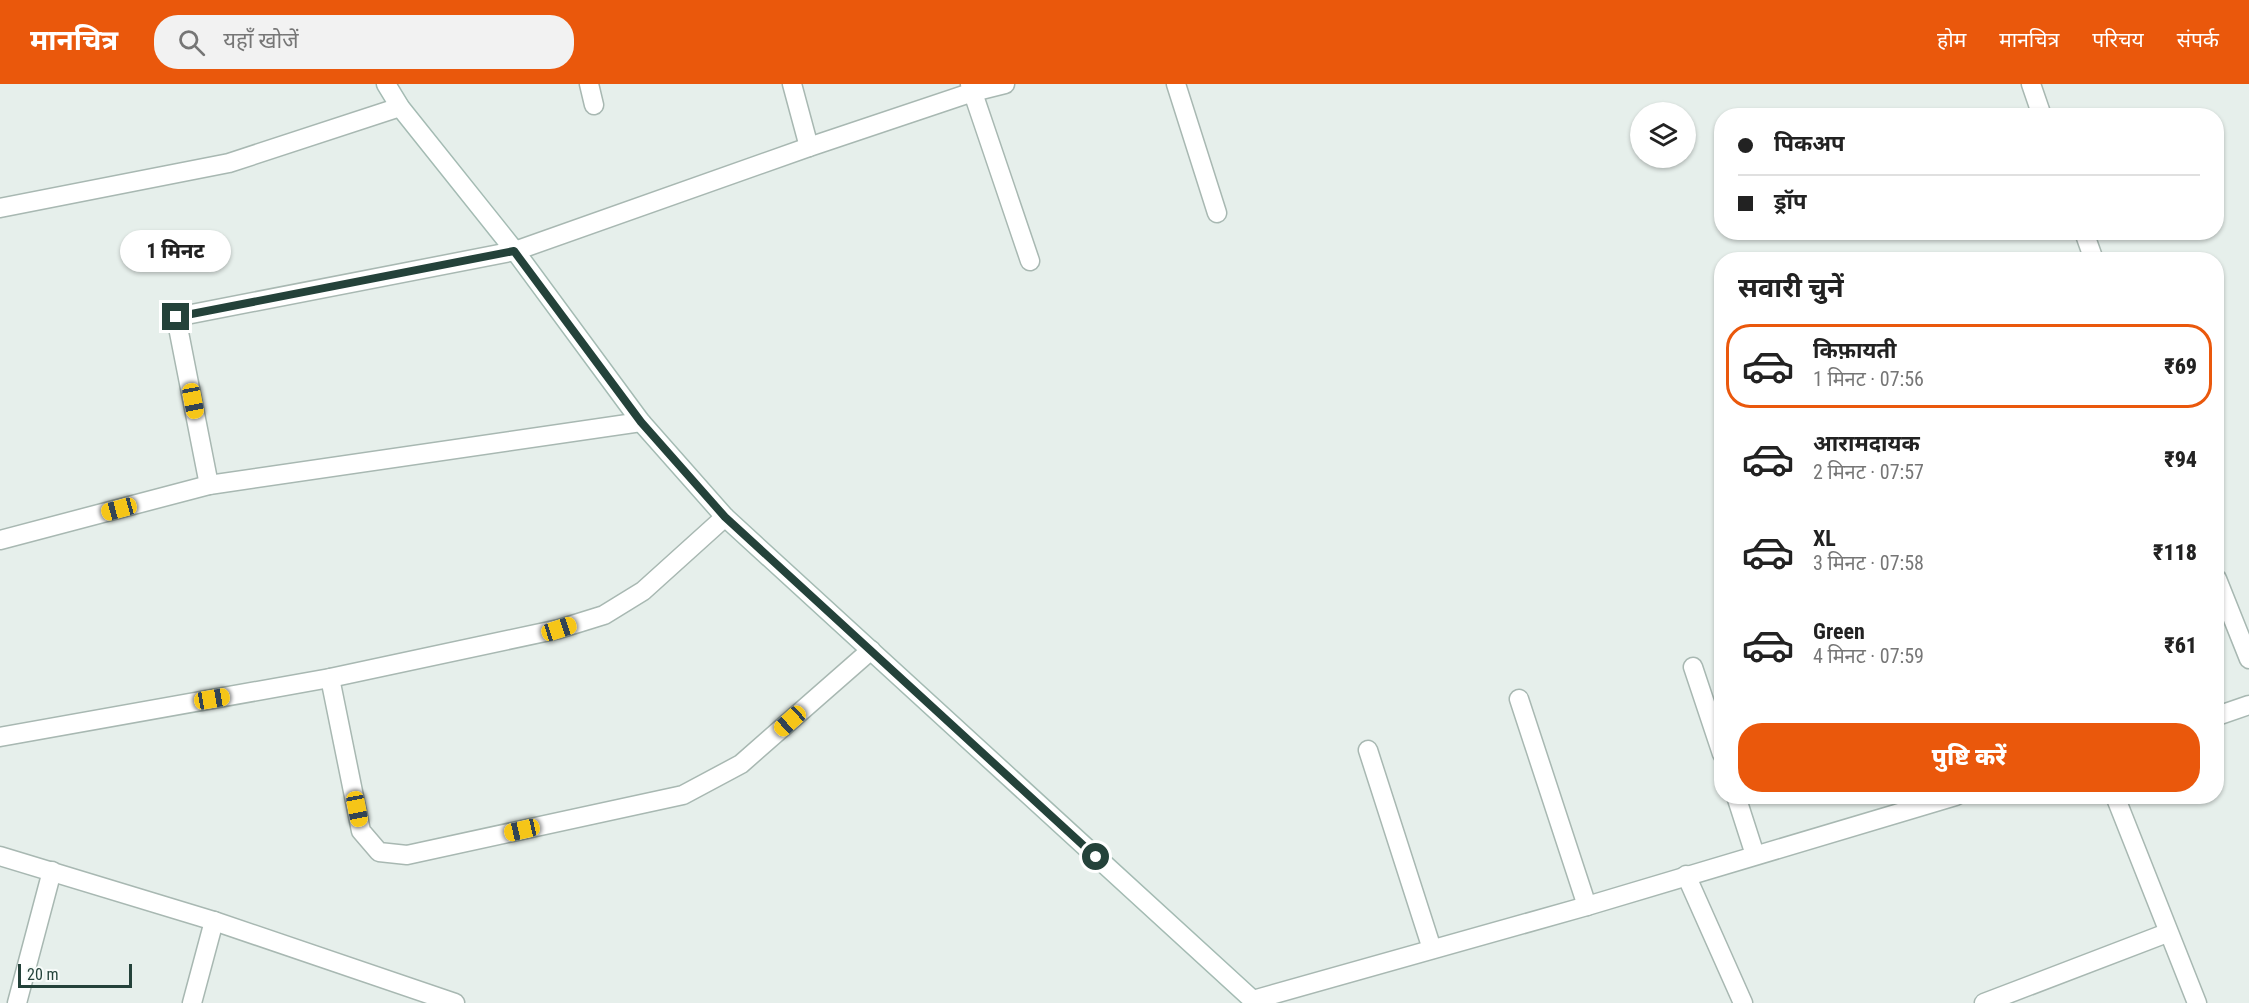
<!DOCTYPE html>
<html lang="hi">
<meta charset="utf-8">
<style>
:root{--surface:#fff;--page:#f2f2f2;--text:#222;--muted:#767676;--line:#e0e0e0;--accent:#ea580c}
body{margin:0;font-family:"Roboto Condensed","Noto Sans Devanagari",sans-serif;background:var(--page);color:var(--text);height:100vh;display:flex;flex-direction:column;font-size:22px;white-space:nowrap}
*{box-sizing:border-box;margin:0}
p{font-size:20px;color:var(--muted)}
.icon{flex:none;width:33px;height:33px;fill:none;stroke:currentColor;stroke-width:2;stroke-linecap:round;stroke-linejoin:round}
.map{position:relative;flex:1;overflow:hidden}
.sheet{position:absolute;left:1714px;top:168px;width:510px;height:552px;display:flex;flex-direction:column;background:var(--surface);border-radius:24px;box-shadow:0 2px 4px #0004}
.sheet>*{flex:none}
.hud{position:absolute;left:1714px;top:24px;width:510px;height:132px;border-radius:24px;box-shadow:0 2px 4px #0004;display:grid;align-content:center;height:132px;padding:0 24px;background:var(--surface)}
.fabs{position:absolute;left:1630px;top:18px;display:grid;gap:12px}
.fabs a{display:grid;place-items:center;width:66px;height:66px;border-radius:50%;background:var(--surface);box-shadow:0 2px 4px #0004;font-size:30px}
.scale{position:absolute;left:18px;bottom:15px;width:114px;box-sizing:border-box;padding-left:6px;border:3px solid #24423a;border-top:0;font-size:16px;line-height:21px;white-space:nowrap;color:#24423a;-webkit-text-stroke:4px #f7fbf9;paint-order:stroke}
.end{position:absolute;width:27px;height:27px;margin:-14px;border:8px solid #24423a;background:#fff;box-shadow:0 0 0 3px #fff}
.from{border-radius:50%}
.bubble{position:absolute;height:42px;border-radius:21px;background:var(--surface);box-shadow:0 2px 4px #0004;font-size:20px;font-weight:800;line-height:42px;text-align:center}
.car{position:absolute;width:18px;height:36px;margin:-18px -9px;border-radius:8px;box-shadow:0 0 4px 2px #0007;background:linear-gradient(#f5c518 24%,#345 0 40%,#f5c518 0 76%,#345 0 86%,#f5c518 0)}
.hud b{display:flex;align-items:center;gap:21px;height:57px;font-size:22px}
.hud b+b{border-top:2px solid var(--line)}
.hud i{width:15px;height:15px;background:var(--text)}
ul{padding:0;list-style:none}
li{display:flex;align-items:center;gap:18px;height:84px;margin:0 12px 9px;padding:0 12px;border:3px solid transparent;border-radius:24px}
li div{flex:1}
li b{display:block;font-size:22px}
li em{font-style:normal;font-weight:800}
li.selected{border-color:var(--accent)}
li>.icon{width:54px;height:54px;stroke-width:1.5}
h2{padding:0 24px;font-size:27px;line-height:72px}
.cta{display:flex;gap:12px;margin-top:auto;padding:12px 24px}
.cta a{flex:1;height:69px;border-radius:24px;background:var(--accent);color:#fff;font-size:24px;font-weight:800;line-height:69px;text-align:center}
header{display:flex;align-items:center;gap:36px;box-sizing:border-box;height:84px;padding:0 30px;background:var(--accent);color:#fff}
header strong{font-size:28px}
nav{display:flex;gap:33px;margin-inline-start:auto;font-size:21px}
.search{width:420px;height:54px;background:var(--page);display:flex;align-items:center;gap:15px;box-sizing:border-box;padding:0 21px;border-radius:24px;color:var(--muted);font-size:22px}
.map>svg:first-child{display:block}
</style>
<header>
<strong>मानचित्र</strong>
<div class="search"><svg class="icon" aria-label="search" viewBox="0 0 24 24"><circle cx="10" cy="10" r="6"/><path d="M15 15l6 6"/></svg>यहाँ खोजें</div>
<nav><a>होम</a><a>मानचित्र</a><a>परिचय</a><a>संपर्क</a></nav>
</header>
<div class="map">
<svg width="2249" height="919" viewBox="0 0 2249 919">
<rect width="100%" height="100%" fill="#e6efeb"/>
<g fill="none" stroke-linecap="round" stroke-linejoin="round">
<!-- street casing -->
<g stroke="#a8b8b2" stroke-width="21">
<g id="street">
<path d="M589,0L594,21"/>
<path d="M792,0L809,63"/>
<path d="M970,0L1030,177"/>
<path d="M1176,0L1217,129"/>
<path d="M2031,0L2042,32"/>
<path d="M0,124L229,79L400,23"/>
<path d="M2084,148L2094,176"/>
<path d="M209,401L176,233L515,167L809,63L973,8L1005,0"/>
<path d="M0,456L209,401L641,338"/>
<path d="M2217,495L2249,575"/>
<path d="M1693,583L1722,670"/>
<path d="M330,594L361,747L379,768L407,771L683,711L741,680L871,566"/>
<path d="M1519,615L1587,822"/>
<path d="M2217,632L2249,621"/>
<path d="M0,653L330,594L559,545L604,531L643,507L725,433"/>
<path d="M1368,666L1432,865"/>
<path d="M1736,712L1755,771"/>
<path d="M2115,712L2197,919"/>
<path d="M0,772L214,837L455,919"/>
<path d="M1686,791L1743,919"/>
<path d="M1253,916L1587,822L1956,712"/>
<path d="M17,919L52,787"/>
<path d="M192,919L214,837"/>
<path d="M1984,919L2167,849"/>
</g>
</g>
<!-- secondary casing -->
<g stroke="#a4bbb3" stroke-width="21">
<path id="secondary" d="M386,0L400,23L515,167L641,338L725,433L1256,919"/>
</g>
<!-- street -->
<use href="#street" stroke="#fff" stroke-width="18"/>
<!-- secondary -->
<use href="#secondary" stroke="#fff" stroke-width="18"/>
</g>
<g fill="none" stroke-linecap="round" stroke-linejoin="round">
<!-- route -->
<path stroke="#24423a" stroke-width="8" d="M176,233L514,167L641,338L725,433L1096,773"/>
</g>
</svg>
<div class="fabs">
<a><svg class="icon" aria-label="layers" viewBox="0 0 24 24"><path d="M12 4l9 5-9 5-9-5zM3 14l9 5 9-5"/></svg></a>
</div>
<div class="scale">20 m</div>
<i class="end from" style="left:1096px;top:773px"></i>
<i class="end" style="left:176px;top:233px"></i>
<div class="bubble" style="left:120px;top:146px;width:111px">1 मिनट</div>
<i class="car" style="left:193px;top:317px;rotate:169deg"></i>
<i class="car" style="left:119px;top:425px;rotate:255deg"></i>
<i class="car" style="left:559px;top:545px;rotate:72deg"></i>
<i class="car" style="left:212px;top:615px;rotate:80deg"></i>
<i class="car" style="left:790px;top:637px;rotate:228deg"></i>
<i class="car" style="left:357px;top:725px;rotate:169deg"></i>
<i class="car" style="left:522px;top:746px;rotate:257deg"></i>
<div class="hud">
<b><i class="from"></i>पिकअप</b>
<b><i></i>ड्रॉप</b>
</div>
<section class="sheet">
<h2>सवारी चुनें</h2>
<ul>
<li class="selected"><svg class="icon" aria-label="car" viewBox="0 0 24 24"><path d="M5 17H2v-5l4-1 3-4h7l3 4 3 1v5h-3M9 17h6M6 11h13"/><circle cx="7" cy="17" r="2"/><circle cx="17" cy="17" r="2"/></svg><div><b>किफ़ायती</b><p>1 मिनट · 07:56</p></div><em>₹69</em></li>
<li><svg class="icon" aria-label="car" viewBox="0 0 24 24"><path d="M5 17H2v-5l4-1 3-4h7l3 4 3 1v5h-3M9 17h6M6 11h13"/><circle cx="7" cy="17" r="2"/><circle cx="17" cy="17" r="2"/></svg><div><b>आरामदायक</b><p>2 मिनट · 07:57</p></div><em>₹94</em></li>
<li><svg class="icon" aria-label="car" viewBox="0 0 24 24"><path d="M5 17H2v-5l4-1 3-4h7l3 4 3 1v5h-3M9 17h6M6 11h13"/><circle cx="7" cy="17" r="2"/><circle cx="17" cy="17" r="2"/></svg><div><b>XL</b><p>3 मिनट · 07:58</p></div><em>₹118</em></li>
<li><svg class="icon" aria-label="car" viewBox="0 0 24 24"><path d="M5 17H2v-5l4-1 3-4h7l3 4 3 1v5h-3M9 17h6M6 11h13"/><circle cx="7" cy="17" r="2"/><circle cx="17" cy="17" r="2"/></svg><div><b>Green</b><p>4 मिनट · 07:59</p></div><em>₹61</em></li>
</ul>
<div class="cta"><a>पुष्टि करें</a></div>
</section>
</div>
